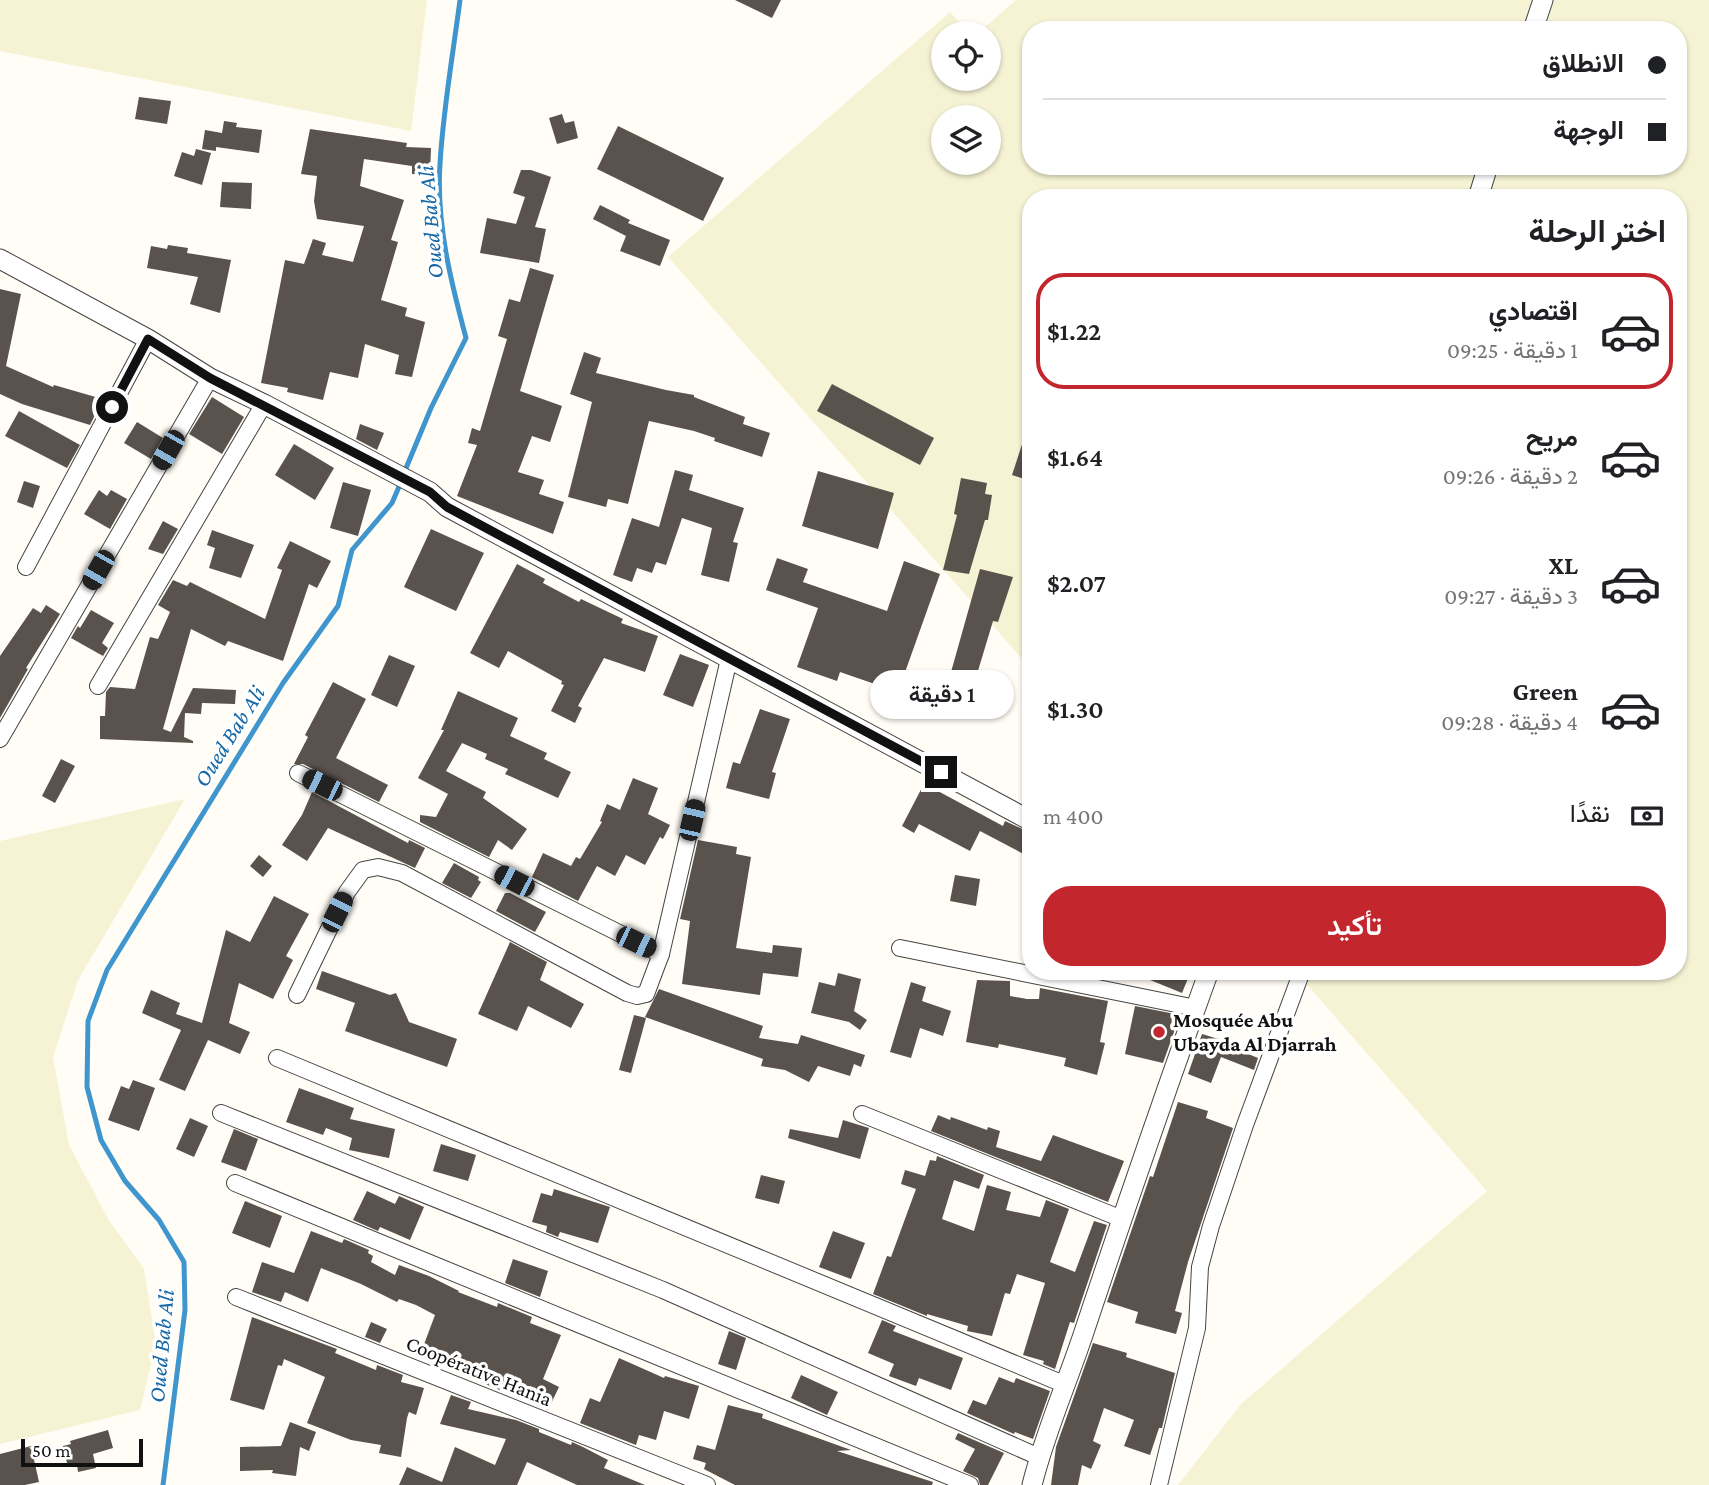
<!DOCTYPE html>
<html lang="ar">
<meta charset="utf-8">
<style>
:root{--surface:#fff;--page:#f2f2f2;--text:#202124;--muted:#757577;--line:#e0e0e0;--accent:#c4262e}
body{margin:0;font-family:"Crimson Pro",Vazirmatn,serif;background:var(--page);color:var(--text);direction:rtl;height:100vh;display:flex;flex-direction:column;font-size:26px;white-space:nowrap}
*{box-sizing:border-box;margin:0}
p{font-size:23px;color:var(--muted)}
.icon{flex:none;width:38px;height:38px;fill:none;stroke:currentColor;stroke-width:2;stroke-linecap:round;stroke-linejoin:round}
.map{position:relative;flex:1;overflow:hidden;direction:ltr}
.drawer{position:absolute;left:1022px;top:189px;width:665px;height:791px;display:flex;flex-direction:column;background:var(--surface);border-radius:28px;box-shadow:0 2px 5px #0004;direction:rtl}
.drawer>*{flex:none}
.top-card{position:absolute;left:1022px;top:21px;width:665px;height:154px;border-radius:28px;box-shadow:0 2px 5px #0004;direction:rtl;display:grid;align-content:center;height:154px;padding:0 21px;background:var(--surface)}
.buttons{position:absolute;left:931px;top:21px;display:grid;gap:14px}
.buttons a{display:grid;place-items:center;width:70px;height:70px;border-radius:50%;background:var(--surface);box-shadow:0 2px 5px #0004;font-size:35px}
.scale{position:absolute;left:21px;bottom:18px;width:122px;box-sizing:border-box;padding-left:7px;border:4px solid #111;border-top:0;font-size:19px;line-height:24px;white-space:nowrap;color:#111;-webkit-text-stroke:5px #fff;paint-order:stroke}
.end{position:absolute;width:32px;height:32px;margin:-16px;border:9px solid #111;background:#fff;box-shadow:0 0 0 4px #fff}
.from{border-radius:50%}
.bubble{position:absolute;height:49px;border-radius:24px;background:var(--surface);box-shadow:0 2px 5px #0004;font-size:23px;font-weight:600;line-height:49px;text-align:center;direction:rtl}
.car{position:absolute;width:21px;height:42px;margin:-21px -10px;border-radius:9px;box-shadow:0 0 5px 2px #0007;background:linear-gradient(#222 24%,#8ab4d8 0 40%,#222 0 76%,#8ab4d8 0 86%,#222 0)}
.top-card b{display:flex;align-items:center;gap:24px;height:66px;font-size:26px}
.top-card b+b{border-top:2px solid var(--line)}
.top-card i{width:18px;height:18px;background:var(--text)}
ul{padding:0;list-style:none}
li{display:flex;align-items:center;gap:21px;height:116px;margin:0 14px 10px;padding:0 7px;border:4px solid transparent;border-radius:28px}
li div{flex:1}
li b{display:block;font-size:26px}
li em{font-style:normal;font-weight:600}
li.selected{border-color:var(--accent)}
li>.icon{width:63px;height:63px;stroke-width:1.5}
h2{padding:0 21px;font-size:32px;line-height:84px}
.pay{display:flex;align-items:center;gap:18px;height:77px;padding:0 21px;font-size:26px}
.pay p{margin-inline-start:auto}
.action{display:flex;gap:14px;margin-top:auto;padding:14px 21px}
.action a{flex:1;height:80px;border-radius:28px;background:var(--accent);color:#fff;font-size:28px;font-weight:600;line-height:80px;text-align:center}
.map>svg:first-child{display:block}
</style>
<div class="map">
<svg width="1709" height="1485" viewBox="0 0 1709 1485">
<rect width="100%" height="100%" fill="#fffdf5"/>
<!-- farmland -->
<g fill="#f6f3d4" fill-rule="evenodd">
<path d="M0,0H427L411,131L0,51Z"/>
<path d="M1016,0H1709V1485H1178L1241,1404L1487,1191L1295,971H1678V198H1031V669L668,257L950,12L970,33H943V79H989V33H978ZM1031,30H1678V166H1031ZM943,117H989V163H943Z"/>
<path d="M185,799L78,980L53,1057L69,1145L108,1219L144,1269L156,1344L140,1410L0,1444V841Z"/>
</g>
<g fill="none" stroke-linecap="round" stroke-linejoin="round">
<!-- stream -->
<g stroke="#3f96cf" stroke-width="5">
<path d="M404,473L431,408L466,338C451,282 436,223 440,164C443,110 453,54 460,0"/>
<path d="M163,1485L185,1310L184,1262L159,1220L125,1181L101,1140L87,1087L88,1021L107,970L283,683L338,606L352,550L392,503L401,482"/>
</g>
</g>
<!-- building -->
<g fill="#5a524d">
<path d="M735,0H781L772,18Z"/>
<path d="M139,97L171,101L167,124L135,119Z"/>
<path d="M562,114L565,123L574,121L578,138L557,144L549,118Z"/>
<path d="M224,121L237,123L236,127L262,130L259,153L216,147V151L202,149L205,130L222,133Z"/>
<path d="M618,126L724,178L703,221L597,169Z"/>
<path d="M310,129L407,143L406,147L431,148L430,175L412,174V166L364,159L360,186L404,200L391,240L398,242L381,300L407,308L405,316L425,322L412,377L395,374L399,355L365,344L358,378L330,372L323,400L287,392L288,388L261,383L285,260L304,264L313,239L326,243L322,255L353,262L364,226L317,219L314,201L317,176L301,174Z"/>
<path d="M196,149L211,153L202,185L174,176L182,152L194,156Z"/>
<path d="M521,170H531L551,177L535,227L546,229L539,263L480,253L487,218L516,224L525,197L513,193Z"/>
<path d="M222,182L252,183L251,209L220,207Z"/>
<path d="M600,205L630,220L628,223L670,240L660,266L620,251L626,236L593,219Z"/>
<path d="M168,245L188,248L187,253L231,260L220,313L190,304L198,277L147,268L151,246L167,249Z"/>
<path d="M530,268L554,275L520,391L562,406L550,442L532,436L518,472L544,480L539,494L564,502L553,534L457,496L477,445L468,443L472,428L480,431L507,339L498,336L509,299L520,302Z"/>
<path d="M0,289L21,294L6,366L53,387L54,385L99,398L95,411H97L90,425L22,404L0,394Z"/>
<path d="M584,352L601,358L596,373L666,390L694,395V397L745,417L743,424L770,433L762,457L714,441L715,438L694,431L649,421L628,504L608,499L606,507L568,497L592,402L570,394Z"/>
<path d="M832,384L934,438L920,465L817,411Z"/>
<path d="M212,397L244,417L222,454L189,434Z"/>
<path d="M19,411L80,445L67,468L5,436Z"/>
<path d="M137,422L163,438L151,459L124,443Z"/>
<path d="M360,424L384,433L377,450L356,439Z"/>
<path d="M1028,426H1031V481L1012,475Z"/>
<path d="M294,444L334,468L315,500L275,475Z"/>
<path d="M675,470L693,475L689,490L744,508L733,542L738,543L729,582L701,575L712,528L682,518L666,565L656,562L652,573L637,568L632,582L613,575L632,518L659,527Z"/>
<path d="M818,471L894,493L878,549L802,526Z"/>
<path d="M961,478L987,483L985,494L992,495L988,520H985L969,574L943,570L957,515L954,514Z"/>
<path d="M24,481L40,486L33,508L17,502Z"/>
<path d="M343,482L371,490L358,536L330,528Z"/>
<path d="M99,490L107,496L111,490L127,499L110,529L84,514Z"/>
<path d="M163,521L178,529L163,554L148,549Z"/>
<path d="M431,529L484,553L456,611L404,587Z"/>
<path d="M212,530L254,545L241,578L209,568L215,548L207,545Z"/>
<path d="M290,541L331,561L317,588L309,584L283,661L228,641L225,646L191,629L163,729L171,732L193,688L236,690L235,704L202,703L201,714L185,713L184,737L193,741V743L100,739V716H105L106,692L110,687L135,689L150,637L158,639L170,612L158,605L173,580L187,586L190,582L265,619L282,570L277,568Z"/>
<path d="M777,558L808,569L803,582L887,611L904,561L940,574L898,692L840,672L837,681L797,667L818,608L766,590Z"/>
<path d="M517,564L545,579L543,583L579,602L581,599L623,619L621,623L658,636L645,672L604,658L578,706L582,708L575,723L551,711L564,685L561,684L562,681L508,651L499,668L470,653Z"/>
<path d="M980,569L1013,577L998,622L993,621L968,704L938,694L946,671L951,672Z"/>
<path d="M46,605L60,614L26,668L28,669L0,718V656L33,608L41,613Z"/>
<path d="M91,610L114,623L102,643L108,648L103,656L71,638L78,626L80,628Z"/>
<path d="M680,654L709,665L693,707L663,695Z"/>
<path d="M389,655L415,666L397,707L371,695Z"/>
<path d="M333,682L366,699L336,758L388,785L379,802L303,764H294L308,737L305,735Z"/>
<path d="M458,691L518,718L510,736L547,753L544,759L571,772L558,798L505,774L508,769L485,759L487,754L462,743L446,771L486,792L483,798L527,829L512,850L498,840L489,857L420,822V815L436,817L448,794L418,778L444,730H441Z"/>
<path d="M760,709L790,719L772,772L776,773L769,799L726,788L733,762L740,764Z"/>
<path d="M61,759L75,766L55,803L42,796Z"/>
<path d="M633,778L658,788L648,814L670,825L663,839L660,837L645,865L626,855L615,876L597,866L578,901L532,877L543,853L571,866L576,857L580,859L602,822L600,821L607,804L620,810Z"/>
<path d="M926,780L938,786L936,790L1003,826L1005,821L1031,833V858L980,831L970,851L919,824L914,833L902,826Z"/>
<path d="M312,792L408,843L409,840L425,848L415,868L328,828L307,861L282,845L302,815Z"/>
<path d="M698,840L737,847L736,854L751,857L736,948L772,953L773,945L802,948L798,977L763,973L760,995L682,984L690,921L680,919Z"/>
<path d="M259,855L272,866L263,877L250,866Z"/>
<path d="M454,863L479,877L478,880L481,882L471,898L442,883Z"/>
<path d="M955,875L980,879L976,906L950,901Z"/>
<path d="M505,893H510L546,912L535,932L496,911Z"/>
<path d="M274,896L309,914L286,956L293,960L273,999L239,983L229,1023L250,1032L240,1054L208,1040L185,1091L159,1080L181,1030L142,1013L151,990L180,1003L176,1014L202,1023L226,930L250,942Z"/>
<path d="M510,942L547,962L540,980L584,1004L571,1028L528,1006L517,1031L478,1014Z"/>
<path d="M322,971L390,995L396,993L409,1022L457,1039L447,1067L345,1031L355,1003L316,989Z"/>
<path d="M1128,971H1191L1182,993Z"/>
<path d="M838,973L861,979L854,1011L867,1020L860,1030L849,1022L811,1013L819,982L835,986Z"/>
<path d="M977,980L1010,981V996L1027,999H1039L1040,988L1108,1001L1100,1042L1105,1043L1097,1075L1064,1066L1066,1058L999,1044L998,1048L966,1042Z"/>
<path d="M911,982L926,987L922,1001L951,1011L943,1036L920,1028L911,1058L890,1052Z"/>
<path d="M659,989L763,1026L759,1038L798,1044L801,1035L865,1055L861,1067L854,1064L850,1076L818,1066L809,1082L785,1070L761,1066L763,1059L645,1017Z"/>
<path d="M1135,1006L1180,1015L1163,1063L1125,1054Z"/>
<path d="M634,1015L646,1018L631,1073L619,1070Z"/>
<path d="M1202,1034L1225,1041L1224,1044L1258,1058L1254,1070L1221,1057L1211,1083L1188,1074Z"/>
<path d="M133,1080L155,1088L139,1131L108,1120L121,1086L129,1089Z"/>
<path d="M299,1088L354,1108L350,1119L395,1129L389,1158L349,1150L352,1138L326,1128L323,1135L286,1122Z"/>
<path d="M1178,1102L1208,1111L1206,1118L1233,1128L1188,1262L1175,1311L1182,1313L1176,1334L1135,1323L1138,1312L1107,1302L1150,1176L1153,1177Z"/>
<path d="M938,1115L950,1120L951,1117L987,1130L988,1127L1000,1131L996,1147L1041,1161L1053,1135L1124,1161L1108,1202L931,1131Z"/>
<path d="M190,1118L208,1126L194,1157L176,1149Z"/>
<path d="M843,1120L869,1128L860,1159L788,1138L790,1129L838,1138Z"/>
<path d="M234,1129L258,1139L246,1171L221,1162Z"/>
<path d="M441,1144L476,1155L468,1181L433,1171Z"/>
<path d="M937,1156L984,1175L979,1189L954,1180L942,1219L974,1231L987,1185L1011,1192L1006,1210L1040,1217L1046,1200L1069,1209L1050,1262L1075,1272L1094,1221L1107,1225L1074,1323L1070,1322L1055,1369L1043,1364L1044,1361L1023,1355L1045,1283L1017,1274L1010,1294L1005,1293L992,1336L967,1331L968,1326L927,1314V1316L873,1294L887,1256L891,1257L916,1189L901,1184L905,1170L925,1176L930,1160L936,1161Z"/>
<path d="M761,1175L785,1181L779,1204L755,1198Z"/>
<path d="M554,1189L610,1207L598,1243L560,1232L558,1237L546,1232L547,1226L532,1222L541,1193L552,1196Z"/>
<path d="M367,1191L395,1204L399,1196L424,1207L410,1240L380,1227L378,1231L353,1220Z"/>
<path d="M245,1201L282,1216L270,1248L232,1233Z"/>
<path d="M311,1231L342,1243L344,1239L369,1250L368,1253L373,1256L371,1262L395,1275L399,1265L429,1276L459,1291L458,1292L497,1307L498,1303L532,1317L530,1323L561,1335L543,1379L559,1387L548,1410L447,1368L452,1358L423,1347L435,1315L416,1305L399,1299L397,1302L361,1284L321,1268L308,1302L285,1292L281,1302L252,1292L262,1262L294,1273Z"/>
<path d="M833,1231L865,1243L851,1279L819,1267Z"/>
<path d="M513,1259L548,1271L540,1297L505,1283Z"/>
<path d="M252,1317L337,1349L335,1353L376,1370L377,1365L403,1375L401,1382L424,1388L416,1415L409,1412L407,1418L401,1457L379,1453L381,1445L351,1440L307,1423L325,1377L284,1359L282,1366L278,1365L264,1410L230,1400Z"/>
<path d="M882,1320L896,1326L893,1331L963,1358L951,1390L919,1378L916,1386L889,1376L894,1364L868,1353Z"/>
<path d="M371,1322L387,1329L380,1343L365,1337Z"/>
<path d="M729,1331L746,1338L736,1370L718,1364Z"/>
<path d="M1093,1343L1127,1353L1126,1357L1175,1373L1162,1428H1159L1150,1455L1124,1446L1134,1420L1104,1408L1093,1441L1101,1445L1091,1469L1082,1465L1078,1485H1051L1056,1447Z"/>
<path d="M619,1358L664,1378L665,1376L699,1386L689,1419L664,1411L656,1440L639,1435L636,1445L580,1423L590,1398L600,1402Z"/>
<path d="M801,1375L838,1392L827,1415L791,1398Z"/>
<path d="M999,1377L1014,1383L1016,1378L1050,1391L1033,1439L1015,1432L1014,1434L967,1413L973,1400L986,1405Z"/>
<path d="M451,1395L471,1402L468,1409L516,1420L539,1429V1432L571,1445L572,1442L583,1447L608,1460L604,1468L645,1485H577L527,1462L517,1485H399L407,1467L442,1482L455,1447L495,1465L506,1439L440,1424Z"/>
<path d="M728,1405L763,1414L762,1418L851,1450L837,1451L933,1482L932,1485H735L704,1469L706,1463L693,1459L697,1445L715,1450Z"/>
<path d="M290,1422L316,1432L309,1451L300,1447L296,1476L272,1473L273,1470L240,1471V1447L281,1446Z"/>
<path d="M108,1430L113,1448L93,1454L96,1468L78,1472L77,1465L68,1467L63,1446L71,1444L70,1441Z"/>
<path d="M958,1433L1004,1453L988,1485H980L978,1478L963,1471L975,1449L955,1439Z"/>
<path d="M31,1446L39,1482L25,1485H0V1454Z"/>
</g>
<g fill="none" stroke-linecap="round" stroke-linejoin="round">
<!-- minor casing -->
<g stroke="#444" stroke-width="18">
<g id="minor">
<path d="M26,567L148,339"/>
<path d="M98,686L264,404"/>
<path d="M0,739L210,378"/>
<path d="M298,773L661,954"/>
<path d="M900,948L1196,1008"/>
<path d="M297,995L347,892L363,870L378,867L402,873L627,993L637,996L646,994L661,954L729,659"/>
<path d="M277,1058L1066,1385"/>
<path d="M221,1113L663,1290L1039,1457"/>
<path d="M862,1114L1122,1219"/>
<path d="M235,1183L970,1485"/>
<path d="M236,1297L707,1485"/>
<path d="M1159,1485L1197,1328L1200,1267L1211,1226L1245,1125L1302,971"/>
</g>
</g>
<!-- tertiary casing -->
<g stroke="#444" stroke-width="21">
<g id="tertiary">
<path d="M1533,30L1543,0"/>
<path d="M1478,198L1488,166"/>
<path d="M0,259L148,339L210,378L264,404L430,492L447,507L1031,821"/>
<path d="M1032,1485C1045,1432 1068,1381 1085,1329C1125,1209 1166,1090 1209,971"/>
</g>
</g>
<!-- minor -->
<use href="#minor" stroke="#fff" stroke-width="16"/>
<!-- tertiary -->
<use href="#tertiary" stroke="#fff" stroke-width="19"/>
</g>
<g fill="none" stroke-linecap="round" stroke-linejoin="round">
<!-- route -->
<path stroke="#111" stroke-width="9" d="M112,407L148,339L210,378L430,492L447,507L941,772"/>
</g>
<!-- markers -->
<circle fill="#c4262e" stroke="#fff" stroke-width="2.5" cx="1159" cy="1032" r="7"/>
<g text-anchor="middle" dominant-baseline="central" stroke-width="7" stroke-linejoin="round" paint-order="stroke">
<!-- poi labels -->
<g font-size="21" font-weight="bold" fill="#111" stroke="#fff" text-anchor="start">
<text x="1173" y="1020">Mosquée Abu<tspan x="1173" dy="24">Ubayda Al Djarrah</tspan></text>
</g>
<!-- street labels -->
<g font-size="21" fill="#111" stroke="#fff">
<text transform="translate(479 1371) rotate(22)">Coopérative Hania</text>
</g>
<!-- water labels -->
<g font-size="23" font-style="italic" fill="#1768a6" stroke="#fff">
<text transform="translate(430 222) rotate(-95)">Oued Bab Ali</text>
<text transform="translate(229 736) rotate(-58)">Oued Bab Ali</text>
<text transform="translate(161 1346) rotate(-85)">Oued Bab Ali</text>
</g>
</g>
</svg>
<div class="buttons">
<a><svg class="icon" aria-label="locate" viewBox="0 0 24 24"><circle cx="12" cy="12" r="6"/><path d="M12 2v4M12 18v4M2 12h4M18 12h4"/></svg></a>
<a><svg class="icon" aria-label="layers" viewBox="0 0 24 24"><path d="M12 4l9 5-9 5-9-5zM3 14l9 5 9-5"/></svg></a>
</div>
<div class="scale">50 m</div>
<i class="end from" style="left:112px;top:407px"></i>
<i class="end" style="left:941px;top:772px"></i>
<div class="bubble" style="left:870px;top:670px;width:144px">1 دقيقة</div>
<i class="car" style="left:168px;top:450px;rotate:210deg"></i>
<i class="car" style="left:98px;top:570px;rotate:210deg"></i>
<i class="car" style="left:322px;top:785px;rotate:296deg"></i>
<i class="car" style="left:692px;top:820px;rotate:13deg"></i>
<i class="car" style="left:514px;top:881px;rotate:297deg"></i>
<i class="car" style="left:337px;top:912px;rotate:26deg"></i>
<i class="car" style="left:636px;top:942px;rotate:116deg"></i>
<div class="top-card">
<b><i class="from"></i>الانطلاق</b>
<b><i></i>الوجهة</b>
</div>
<section class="drawer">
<h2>اختر الرحلة</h2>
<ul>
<li class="selected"><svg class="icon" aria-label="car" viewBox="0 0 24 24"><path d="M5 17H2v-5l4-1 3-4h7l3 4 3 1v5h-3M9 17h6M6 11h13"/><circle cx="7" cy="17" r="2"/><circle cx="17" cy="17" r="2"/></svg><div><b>اقتصادي</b><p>1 دقيقة · 09:25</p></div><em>$1.22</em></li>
<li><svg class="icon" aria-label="car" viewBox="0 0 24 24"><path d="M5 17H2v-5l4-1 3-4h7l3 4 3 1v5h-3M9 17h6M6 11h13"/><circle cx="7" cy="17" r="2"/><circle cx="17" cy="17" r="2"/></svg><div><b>مريح</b><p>2 دقيقة · 09:26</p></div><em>$1.64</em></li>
<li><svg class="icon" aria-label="car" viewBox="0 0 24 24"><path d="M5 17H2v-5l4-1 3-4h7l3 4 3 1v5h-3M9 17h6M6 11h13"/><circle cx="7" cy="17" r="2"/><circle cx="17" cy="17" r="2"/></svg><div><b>XL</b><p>3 دقيقة · 09:27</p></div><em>$2.07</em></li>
<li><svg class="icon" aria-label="car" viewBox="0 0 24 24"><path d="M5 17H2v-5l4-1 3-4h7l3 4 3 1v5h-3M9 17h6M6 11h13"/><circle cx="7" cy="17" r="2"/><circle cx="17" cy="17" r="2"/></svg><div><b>Green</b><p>4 دقيقة · 09:28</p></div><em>$1.30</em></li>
</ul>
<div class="pay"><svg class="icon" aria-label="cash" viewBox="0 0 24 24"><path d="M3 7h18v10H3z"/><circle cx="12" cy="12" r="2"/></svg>نقدًا<p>400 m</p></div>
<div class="action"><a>تأكيد</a></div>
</section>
</div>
